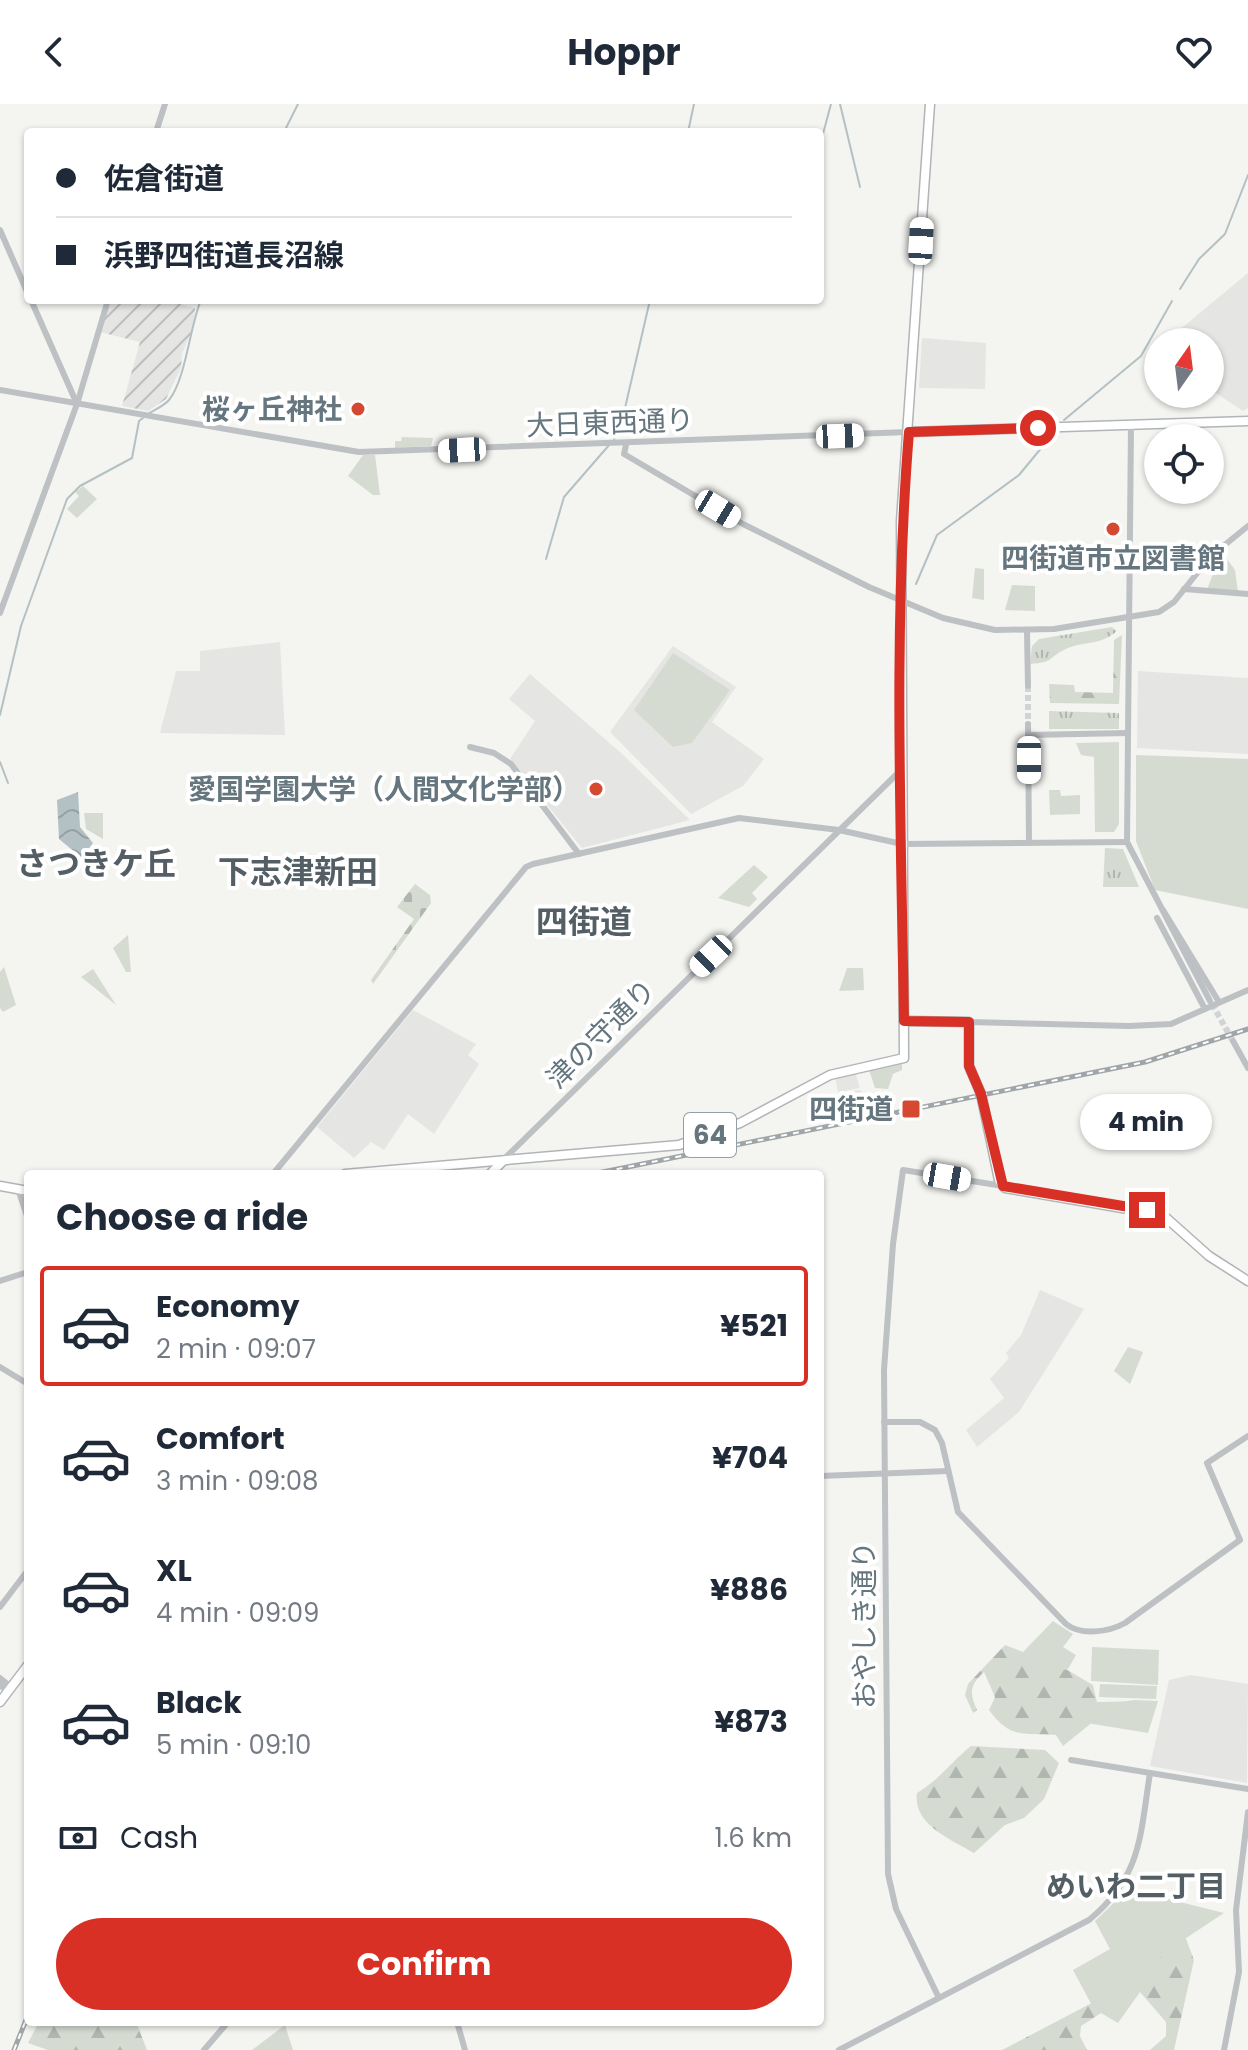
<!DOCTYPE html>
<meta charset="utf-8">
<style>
:root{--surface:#fff;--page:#f6f6f7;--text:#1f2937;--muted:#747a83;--line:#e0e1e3;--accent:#d93025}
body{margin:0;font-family:Poppins,"Noto Sans JP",sans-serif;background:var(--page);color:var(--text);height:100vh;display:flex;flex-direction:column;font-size:30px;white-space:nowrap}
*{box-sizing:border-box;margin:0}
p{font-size:26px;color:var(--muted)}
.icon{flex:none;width:44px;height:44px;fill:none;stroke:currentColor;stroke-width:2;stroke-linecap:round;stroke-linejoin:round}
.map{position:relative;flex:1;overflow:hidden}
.sheet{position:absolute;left:24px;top:1066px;width:800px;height:856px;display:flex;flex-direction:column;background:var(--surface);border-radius:8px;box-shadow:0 2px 6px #0004}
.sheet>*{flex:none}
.banner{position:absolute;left:24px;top:24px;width:800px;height:176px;border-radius:8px;box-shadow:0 2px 6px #0004;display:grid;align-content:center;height:176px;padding:0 32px;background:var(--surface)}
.needle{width:52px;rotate:14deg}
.tools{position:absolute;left:1144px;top:224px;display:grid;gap:16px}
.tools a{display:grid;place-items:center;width:80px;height:80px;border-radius:50%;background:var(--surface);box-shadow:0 2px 6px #0004;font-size:40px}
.end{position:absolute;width:36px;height:36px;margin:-18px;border:10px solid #d93025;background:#fff;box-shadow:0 0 0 4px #fff}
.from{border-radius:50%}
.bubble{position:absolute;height:56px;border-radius:28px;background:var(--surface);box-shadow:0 2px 6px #0004;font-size:26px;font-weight:700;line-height:56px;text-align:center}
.car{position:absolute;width:24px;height:48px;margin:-24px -12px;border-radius:10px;box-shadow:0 0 6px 2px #0007;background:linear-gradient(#fff 24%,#345 0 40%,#fff 0 76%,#345 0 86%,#fff 0)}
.banner b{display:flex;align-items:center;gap:28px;height:76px;font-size:30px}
.banner b+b{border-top:2px solid var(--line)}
.banner i{width:20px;height:20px;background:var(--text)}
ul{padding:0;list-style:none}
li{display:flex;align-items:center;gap:24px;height:120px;margin:0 16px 12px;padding:0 16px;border:4px solid transparent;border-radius:8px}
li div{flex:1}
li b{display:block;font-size:30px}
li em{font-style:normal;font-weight:700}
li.active{border-color:var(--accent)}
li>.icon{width:72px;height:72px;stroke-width:1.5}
h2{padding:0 32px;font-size:36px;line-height:96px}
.pay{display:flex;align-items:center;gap:20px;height:88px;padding:0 32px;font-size:30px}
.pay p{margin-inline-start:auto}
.primary-button{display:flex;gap:16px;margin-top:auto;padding:16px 32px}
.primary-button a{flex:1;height:92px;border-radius:48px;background:var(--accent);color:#fff;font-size:32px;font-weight:700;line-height:92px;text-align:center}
header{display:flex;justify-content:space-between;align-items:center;height:104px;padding:0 32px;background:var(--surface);font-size:36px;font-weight:700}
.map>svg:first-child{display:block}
</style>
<header><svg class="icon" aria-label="back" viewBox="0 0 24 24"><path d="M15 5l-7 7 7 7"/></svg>Hoppr<svg class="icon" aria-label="heart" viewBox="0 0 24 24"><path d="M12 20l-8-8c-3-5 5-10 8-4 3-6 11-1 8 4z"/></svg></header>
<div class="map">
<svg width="1248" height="1946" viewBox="0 0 1248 1946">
<defs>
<pattern id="industrial-furrows" width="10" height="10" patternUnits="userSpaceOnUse" patternTransform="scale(2)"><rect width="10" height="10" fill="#e5e5e4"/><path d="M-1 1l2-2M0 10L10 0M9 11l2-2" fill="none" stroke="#bdbebe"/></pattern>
<pattern id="grass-tufts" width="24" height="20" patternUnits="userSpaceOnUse" patternTransform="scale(2)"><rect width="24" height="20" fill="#d6dbd2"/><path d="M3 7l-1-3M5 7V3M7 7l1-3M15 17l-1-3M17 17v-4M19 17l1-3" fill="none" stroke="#b1b6b0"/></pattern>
<pattern id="forest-firs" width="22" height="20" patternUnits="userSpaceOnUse" patternTransform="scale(2)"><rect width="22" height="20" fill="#d6dbd2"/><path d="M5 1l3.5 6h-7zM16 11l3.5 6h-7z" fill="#b1b6b0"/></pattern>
<pattern id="cemetery-stones" width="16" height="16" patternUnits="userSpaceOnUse" patternTransform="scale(2)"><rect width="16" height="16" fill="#d6dbd2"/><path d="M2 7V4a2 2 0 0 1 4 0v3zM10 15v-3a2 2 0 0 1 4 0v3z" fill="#b1b6b0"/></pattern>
<pattern id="water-waves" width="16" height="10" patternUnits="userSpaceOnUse" patternTransform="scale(2)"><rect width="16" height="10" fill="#b4c1c4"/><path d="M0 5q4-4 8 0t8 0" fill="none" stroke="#96a1a4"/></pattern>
</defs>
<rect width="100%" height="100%" fill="#f4f4f1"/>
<!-- built -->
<g fill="#e5e5e4">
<path d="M1248,169V304L1243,307L1210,285V238H1165Z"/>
<path d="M922,234L986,239L985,285L919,284Z"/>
<path d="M280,538L285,631L160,629L176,567H200V547Z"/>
<path d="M673,542L736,583L712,618L764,655L743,682L691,710L610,628Z"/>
<path d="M1138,567L1248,574V650L1137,644Z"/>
<path d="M530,570L621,649L690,716L582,744L510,655L535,617L509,595Z"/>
<path d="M413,906L476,940L468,951L479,960L434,1030L408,1010L384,1046L371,1038L354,1054L317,1023Z"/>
<path d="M855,968L860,984L838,988L835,973Z"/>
<path d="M858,986L862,987L865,999L845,1005L839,991Z"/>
<path d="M1040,1186L1084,1205L1019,1308L977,1343L966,1326L1004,1294L990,1275L1009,1254L1006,1249L1021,1231Z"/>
<path d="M1191,1571L1248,1580L1247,1679L1150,1662L1169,1576Z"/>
</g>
<!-- industrial -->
<path fill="url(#industrial-furrows)" d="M110,196H165L195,204L194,222L182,250L181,264L166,295L148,307L122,302L140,238L100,228Z"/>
<!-- grass -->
<g fill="url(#grass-tufts)">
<path d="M1112,523L1117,527C1099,543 1082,536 1064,546C1046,555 1055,558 1030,560L1032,542L1039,535Z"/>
<path d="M1049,607L1119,609V625H1049Z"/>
<path d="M1105,744L1123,745L1139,783H1103Z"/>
</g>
<!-- forest -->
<g fill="url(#forest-firs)">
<path d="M1122,531L1119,600L1050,599L1049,580L1074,581L1075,588L1113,589L1114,536Z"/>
<path d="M1005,1541L1064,1564L1093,1581L1097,1598L1155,1597L1105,1608L1063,1642L1056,1631C1023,1629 1010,1635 989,1606L995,1593L984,1568C970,1581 969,1589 977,1606L973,1609L965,1591L968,1580Z"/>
<path d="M971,1642L1045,1646L1059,1659L1044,1695L1024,1714L1005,1721L974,1749C952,1736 912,1720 917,1689C939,1676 951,1658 971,1642Z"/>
<path d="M1185,1832L1194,1856L1174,1946H1150L1166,1932V1918L1140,1888L1118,1919L1101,1909L1081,1922L1080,1932L1087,1946H1002L1130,1879L1137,1866Z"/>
<path d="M39,1918H136L147,1946H48L28,1939Z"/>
</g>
<!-- cemetery -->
<path fill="url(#cemetery-stones)" d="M415,780L430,791L431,799L373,880L371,876L414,815L397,803Z"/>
<!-- green -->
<g fill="#d6dbd2">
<path d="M402,333L433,334L431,342L395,344V337H401Z"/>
<path d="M363,351H375L380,391H373L348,372Z"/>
<path d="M83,382L97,395L77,414L67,405L79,392L75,388Z"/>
<path d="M1221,447L1235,466L1238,488H1206L1213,470L1205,463Z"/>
<path d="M975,464L984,465V496L972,494Z"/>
<path d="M1012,481L1035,482V507L1005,506Z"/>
<path d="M673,549L730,586L692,639L673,643L634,606Z"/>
<path d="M1119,638V720L1114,728H1095L1094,653L1081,651L1076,639Z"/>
<path d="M1136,651L1248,655V805L1155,786L1136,737Z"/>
<path d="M1049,686H1060L1061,692L1080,691V710L1050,711Z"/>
<path d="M84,709H103V735L86,725Z"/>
<path d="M754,761L768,773L752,789L757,795L749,803L718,794Z"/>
<path d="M128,831L131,868H126L113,844Z"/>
<path d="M4,863L16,901L3,908L0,904V868Z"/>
<path d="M847,864H863L864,886L839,887Z"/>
<path d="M93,865L116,901L81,873Z"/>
<path d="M902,958V966L893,970L888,985L875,984L869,966Z"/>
<path d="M1128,1243L1143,1248L1130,1280L1114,1267Z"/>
<path d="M1053,1517L1073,1530L1063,1543L1076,1551L1068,1565L1047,1570L1023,1548Z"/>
<path d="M1092,1543L1159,1546L1158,1581L1091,1577Z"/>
<path d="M1100,1580L1157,1582L1156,1595L1099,1593Z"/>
<path d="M1135,1596L1158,1597L1148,1629L1087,1619L1104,1600Z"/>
<path d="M1128,1785L1224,1809L1168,1846L1122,1891L1095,1907L1073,1866L1110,1845L1095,1817Z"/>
<path d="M285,1921L293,1946H252Z"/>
</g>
<!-- water -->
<path fill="url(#water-waves)" d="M78,688L80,723L93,739L82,754L59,735L57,696Z"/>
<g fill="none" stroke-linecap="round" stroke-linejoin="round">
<!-- stream -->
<g stroke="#b4c1c4" stroke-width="2">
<path d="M840,0L860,83"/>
<path d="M284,28L298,0"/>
<path d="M688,28L694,0"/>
<path d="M820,41L831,0"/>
<path d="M1180,185L1199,155L1225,130L1248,71"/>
<path d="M148,310C154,306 164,302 169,296C186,275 190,221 201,196"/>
<path d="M1064,316L1141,252L1172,197"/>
<path d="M614,335L619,330L650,196"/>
<path d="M546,455L564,393L610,340"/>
<path d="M916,480L937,431L1019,371L1052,331"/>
<path d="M0,611L21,522L67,395L80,382L132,354L139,317L143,314"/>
<path d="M0,658L8,679"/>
</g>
<!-- minor-tunnel -->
<g stroke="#d0d4d4" stroke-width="6" stroke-dasharray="6 3" stroke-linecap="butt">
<path d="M1028,582V620"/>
<path d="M1212,900L1233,937"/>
</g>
<!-- major casing -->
<g stroke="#b1b5b8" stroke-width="11">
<g id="major">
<path d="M909,328L1248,317"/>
<path d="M904,917L969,918V962L981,990L999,1076L1005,1084L1163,1111L1209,1152L1248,1177"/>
<path d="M345,1070L679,1041L740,1019L830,971L904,954L901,417L930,0"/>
<path d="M490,1070L502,1058"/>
<path d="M0,1082L28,1087"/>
<path d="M0,1598L28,1561"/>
</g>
</g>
<!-- minor -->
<g stroke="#bdc1c4" stroke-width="6">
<path d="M156,28L165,0"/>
<path d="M0,126L28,190"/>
<path d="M31,196L77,300"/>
<path d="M0,286L359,348L909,328"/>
<path d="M1131,321L1127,738L1210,897"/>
<path d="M626,341L624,350L743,420L869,483L943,514L995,526L1054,525L1159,508L1174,498L1210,453L1248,422"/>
<path d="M1184,485L1248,490"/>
<path d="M0,509L77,300L108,196"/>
<path d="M1027,528L1028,582"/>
<path d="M1028,620L1029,739"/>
<path d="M1028,631L1128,629"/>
<path d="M470,643L494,649L511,660L579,750"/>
<path d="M1163,806L1219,898"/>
<path d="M1157,814L1205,905"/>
<path d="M969,918L1129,922L1171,920L1248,886"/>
<path d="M1233,937L1248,964"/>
<path d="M504,1055L901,666"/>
<path d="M273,1070L526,763L533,760L739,714L839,726L902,740L1127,738"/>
<path d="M18,1085L28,1115"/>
<path d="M0,1177L28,1168"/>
<path d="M0,1263L28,1280"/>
<path d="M884,1318H920L935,1326L942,1339L958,1408L1066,1520C1081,1532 1109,1528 1125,1519L1240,1436L1207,1359L1248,1332"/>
<path d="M820,1372L948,1367"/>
<path d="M0,1503L28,1466"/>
<path d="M0,1574L11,1583"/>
<path d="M0,1581L8,1588"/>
<path d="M1071,1656L1248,1685"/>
<path d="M938,1892L896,1805L888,1770L884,1266L893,1140L903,1066L1003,1082"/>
<path d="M457,1918L465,1946"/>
<path d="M204,1946L228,1918"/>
<path d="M839,1946L1089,1816C1142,1772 1140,1732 1150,1669"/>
<path d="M1224,1946L1239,1868L1236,1806L1248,1708"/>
</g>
<!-- major -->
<use href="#major" stroke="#fff" stroke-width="8"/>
<!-- rail casing -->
<g stroke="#9fa5a9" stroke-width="5">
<g id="rail">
<path d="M593,1070L1145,958L1248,925"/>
<path d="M14,1946L28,1911"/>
</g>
</g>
<!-- rail -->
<use href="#rail" stroke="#fff" stroke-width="2" stroke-dasharray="6" stroke-linecap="butt"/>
</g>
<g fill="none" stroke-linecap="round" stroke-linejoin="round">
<!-- route -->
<path stroke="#d93025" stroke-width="10" d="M1038,324L909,328C893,524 901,721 904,917L969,918V962L981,990L1003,1082L1147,1106"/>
</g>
<!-- markers -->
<g fill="#d54930" stroke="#fff" stroke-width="3">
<circle cx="358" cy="305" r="8"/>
<circle cx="1113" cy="425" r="8"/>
<circle cx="596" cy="685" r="8"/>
<rect x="901" y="995" width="20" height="20" rx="4"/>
</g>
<g text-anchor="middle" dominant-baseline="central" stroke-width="8" stroke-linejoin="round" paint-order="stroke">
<!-- shield labels -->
<rect fill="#fff" stroke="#939fa5" stroke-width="2" x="684" y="1009" width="52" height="44" rx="6"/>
<g font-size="26" font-weight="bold" fill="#65767f">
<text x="710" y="1031">64</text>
</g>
<!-- poi labels -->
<g font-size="28" font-weight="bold" fill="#65767f" stroke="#fff" text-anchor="end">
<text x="342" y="305">桜ヶ丘神社</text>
<text x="1113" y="454" text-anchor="middle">四街道市立図書館</text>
<text x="580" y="685">愛国学園大学（人間文化学部）</text>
<text x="893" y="1005">四街道</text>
</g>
<!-- street labels -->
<g font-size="28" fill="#65767f" stroke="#fff">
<text transform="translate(610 319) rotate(-2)">大日東西通り</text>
<text transform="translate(601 930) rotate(-45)">津の守通り</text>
<text transform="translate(864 1521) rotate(-90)">おやしき通り</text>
</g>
<!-- neighbourhood labels -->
<g font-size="30" font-weight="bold" fill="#535e65" stroke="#fff">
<text x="1136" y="1782">めいわ二丁目</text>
</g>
<!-- quarter labels -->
<g font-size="32" font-weight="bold" fill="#535e65" stroke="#fff">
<text x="96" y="759">さつきケ丘</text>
<text x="298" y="767">下志津新田</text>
<text x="584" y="817">四街道</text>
</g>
</g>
</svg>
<div class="tools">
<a><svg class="needle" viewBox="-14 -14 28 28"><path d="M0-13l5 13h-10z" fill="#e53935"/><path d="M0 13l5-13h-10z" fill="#747a83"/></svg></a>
<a><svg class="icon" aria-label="locate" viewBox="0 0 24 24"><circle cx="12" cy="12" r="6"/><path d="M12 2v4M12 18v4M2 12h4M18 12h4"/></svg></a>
</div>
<i class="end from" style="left:1038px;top:324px"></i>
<i class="end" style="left:1147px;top:1106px"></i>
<div class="bubble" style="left:1080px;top:990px;width:132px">4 min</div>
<i class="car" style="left:921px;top:137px;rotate:3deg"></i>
<i class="car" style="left:840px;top:332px;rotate:88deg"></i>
<i class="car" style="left:462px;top:346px;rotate:267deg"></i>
<i class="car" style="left:718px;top:405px;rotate:121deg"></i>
<i class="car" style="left:1029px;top:656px;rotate:180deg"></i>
<i class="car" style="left:711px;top:852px;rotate:226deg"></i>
<i class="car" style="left:947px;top:1073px;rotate:100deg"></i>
<div class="banner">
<b><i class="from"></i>佐倉街道</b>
<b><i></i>浜野四街道長沼線</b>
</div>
<section class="sheet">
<h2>Choose a ride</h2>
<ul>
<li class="active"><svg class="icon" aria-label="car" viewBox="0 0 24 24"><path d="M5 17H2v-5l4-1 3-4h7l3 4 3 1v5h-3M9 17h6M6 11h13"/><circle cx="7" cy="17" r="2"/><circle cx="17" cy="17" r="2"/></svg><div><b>Economy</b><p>2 min · 09:07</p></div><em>¥521</em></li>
<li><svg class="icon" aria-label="car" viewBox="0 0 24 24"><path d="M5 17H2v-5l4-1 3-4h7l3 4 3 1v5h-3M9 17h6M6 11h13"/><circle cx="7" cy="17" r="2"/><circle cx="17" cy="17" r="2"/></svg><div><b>Comfort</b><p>3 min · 09:08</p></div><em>¥704</em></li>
<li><svg class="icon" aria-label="car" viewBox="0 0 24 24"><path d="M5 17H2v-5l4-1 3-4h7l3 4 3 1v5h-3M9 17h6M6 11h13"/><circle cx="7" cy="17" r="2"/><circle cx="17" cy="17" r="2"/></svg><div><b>XL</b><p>4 min · 09:09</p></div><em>¥886</em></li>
<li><svg class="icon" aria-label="car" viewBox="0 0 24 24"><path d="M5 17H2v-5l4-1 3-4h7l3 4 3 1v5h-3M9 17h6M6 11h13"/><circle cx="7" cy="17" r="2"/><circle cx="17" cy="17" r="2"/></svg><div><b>Black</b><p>5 min · 09:10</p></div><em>¥873</em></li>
</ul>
<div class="pay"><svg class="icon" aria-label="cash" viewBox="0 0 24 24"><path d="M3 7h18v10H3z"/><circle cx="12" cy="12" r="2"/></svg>Cash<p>1.6 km</p></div>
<div class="primary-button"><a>Confirm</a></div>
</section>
</div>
